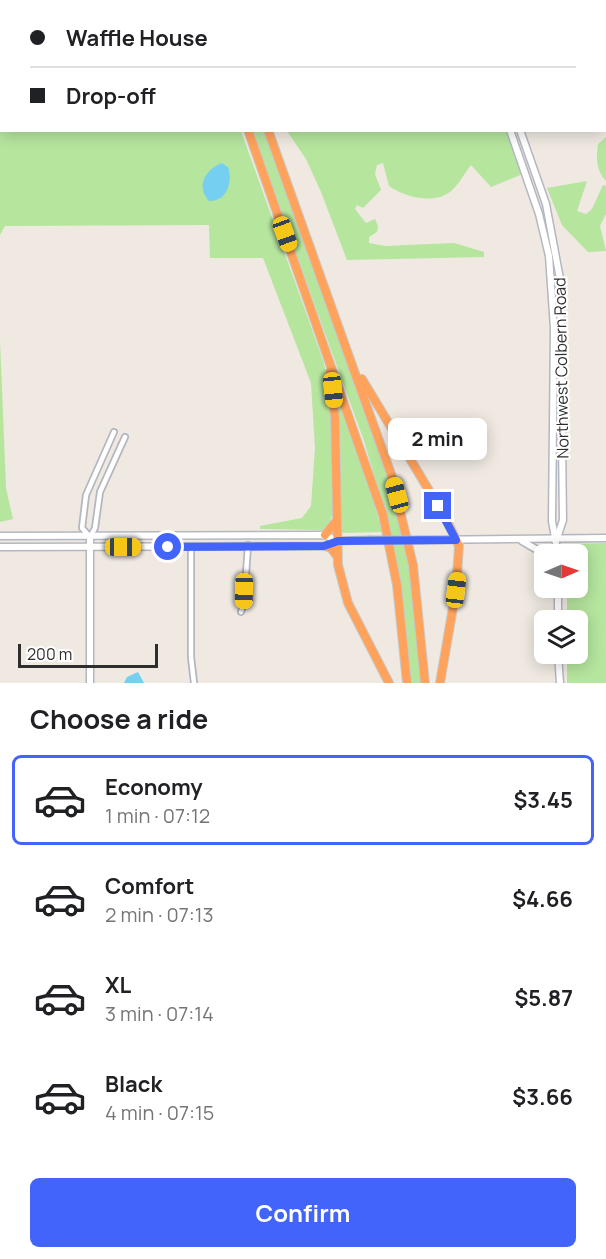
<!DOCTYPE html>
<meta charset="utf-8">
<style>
:root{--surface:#fff;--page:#f6f6f6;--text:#202124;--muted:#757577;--line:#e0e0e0;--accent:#4264fb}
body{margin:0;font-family:Manrope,sans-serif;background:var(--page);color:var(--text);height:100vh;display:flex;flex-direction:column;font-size:22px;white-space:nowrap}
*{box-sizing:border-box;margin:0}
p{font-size:20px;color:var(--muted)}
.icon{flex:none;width:33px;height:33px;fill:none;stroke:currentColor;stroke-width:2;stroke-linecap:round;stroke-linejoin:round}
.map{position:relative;height:683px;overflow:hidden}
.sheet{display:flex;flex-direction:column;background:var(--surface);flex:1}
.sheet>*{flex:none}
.guide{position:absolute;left:0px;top:0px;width:606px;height:132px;box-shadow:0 3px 15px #0003;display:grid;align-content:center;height:132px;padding:0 30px;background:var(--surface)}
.needle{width:39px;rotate:88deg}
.controls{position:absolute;left:534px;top:544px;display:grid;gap:12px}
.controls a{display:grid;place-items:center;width:54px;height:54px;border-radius:9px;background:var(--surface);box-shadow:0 3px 15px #0003;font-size:30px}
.scale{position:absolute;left:18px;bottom:15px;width:140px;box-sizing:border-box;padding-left:6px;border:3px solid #2e2e2e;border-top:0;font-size:16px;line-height:21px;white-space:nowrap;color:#2e2e2e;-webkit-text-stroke:4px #fff;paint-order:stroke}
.end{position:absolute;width:27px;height:27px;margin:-14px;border:8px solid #4264fb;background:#fff;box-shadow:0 0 0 3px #fff}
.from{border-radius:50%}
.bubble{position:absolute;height:42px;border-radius:9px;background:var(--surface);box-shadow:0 3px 15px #0003;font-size:20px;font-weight:700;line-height:42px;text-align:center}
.car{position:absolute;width:18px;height:36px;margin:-18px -9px;border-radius:8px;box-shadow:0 0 4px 2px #0007;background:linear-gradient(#f5c518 24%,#345 0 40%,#f5c518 0 76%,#345 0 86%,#f5c518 0)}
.guide b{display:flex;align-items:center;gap:21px;height:57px;font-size:22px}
.guide b+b{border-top:2px solid var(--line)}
.guide i{width:15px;height:15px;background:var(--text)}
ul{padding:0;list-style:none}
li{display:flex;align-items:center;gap:18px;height:90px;margin:0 12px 9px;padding:0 18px;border:3px solid transparent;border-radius:9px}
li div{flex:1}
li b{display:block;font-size:22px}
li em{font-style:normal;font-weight:700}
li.current{border-color:var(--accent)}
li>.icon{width:54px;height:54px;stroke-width:1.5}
h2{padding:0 30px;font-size:27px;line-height:72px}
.button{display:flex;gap:12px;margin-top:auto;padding:12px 30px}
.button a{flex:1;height:69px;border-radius:9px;background:var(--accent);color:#fff;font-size:24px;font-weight:700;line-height:69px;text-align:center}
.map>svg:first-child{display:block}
</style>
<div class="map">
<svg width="606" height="683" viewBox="0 0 606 683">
<rect width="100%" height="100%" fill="#efe9e1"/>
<!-- green -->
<g fill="#b6e59e" fill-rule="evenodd">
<path d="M0,0H194L2,2V130L241,131L324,363L331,403L332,515L329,525L323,530L260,529V526L302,518L311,506L315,448L311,383L263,258H210L209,225L5,226L0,235ZM222,163L228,167L219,199L212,201Z"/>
<path d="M252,131H264L388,477L409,566L422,683H410L398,572L384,508L364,441Z"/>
<path d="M287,131H508L523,174L491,187L471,165C464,174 457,188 447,194C430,204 403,196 389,186L383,163L377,165L375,174L381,190L363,208L357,205L355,209L366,223L375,219L378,226L377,232L369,237V243L385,246L454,243L484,252V257L347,260L321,192L306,159Z"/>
<path d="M606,137V181C596,171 596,157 598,144Z"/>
<path d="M587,181L577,211L586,214L592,209L603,185L606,186V214L600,226L606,251L588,252L562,225L547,188Z"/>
<path d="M0,340L6,488L13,519L0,522Z"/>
<path d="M336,390L373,498L382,532L343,533L341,529L340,425Z"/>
<path d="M606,543V683H567V654H578V621H567V588H578V555H568V546L571,544Z"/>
</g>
<!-- water -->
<g fill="#75cff0">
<path d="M222,163L228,167C233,181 227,202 209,201C195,186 206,169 222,163Z"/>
<path d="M138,672L144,683H124L127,677Z"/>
</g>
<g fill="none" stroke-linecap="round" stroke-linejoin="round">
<!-- street casing -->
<g stroke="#b4b7c1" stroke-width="8">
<g id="street">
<path d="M114,432L86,495L82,528L90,537L95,528L100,492L125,437"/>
<path d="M191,546V657L194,683"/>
<path d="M241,612L244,603L248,545"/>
</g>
</g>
<!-- secondary casing -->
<g stroke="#b4b7c1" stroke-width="9">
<g id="secondary">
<path d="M471,0V2"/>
<path d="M480,0V2"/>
<path d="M510,130L539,214L549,256L554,328L552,521L558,555"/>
<path d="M520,130L546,204L560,279L563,520L557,538"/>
<path d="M0,536L325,535L337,541"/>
<path d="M90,537V683"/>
<path d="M422,540L606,538"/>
<path d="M522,541L546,555"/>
<path d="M0,547L325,546L337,541L369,540"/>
<path d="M558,588V621"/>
<path d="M558,654L560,683"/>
</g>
</g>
<!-- highway casing -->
<g stroke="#c9c9c9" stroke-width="10">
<g id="highway">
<path d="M200,0L201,2"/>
<path d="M221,0L222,2"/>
<path d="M248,130L383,515L397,585L407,683"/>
<path d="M268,130L391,474L413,565L425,683"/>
<path d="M330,372L335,418L338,565L348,603L389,683"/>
<path d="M362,379L445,517L459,546L456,590L440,683"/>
<path d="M325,535L337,520"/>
<path d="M325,546L331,548L337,556"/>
</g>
</g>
<!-- street -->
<use href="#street" stroke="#fff" stroke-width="4.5"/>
<!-- secondary -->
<use href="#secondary" stroke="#fff" stroke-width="6"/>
<!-- highway -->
<use href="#highway" stroke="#ffa35c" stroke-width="8"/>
<!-- secondary-bridge casing -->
<g stroke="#b4b7c1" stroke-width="9" stroke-linecap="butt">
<path id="secondary-bridge" d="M369,540H422"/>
</g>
<!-- secondary-bridge -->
<use href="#secondary-bridge" stroke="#fff" stroke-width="6"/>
</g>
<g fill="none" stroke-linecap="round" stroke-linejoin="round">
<!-- route -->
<path stroke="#4264fb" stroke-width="8" d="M168,547L324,546L338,541L456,540L438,506"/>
</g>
<g text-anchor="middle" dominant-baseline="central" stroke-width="4.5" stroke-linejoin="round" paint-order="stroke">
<!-- street labels -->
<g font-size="16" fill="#2e2e2e" stroke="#fff">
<text transform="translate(561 368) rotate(-91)">Northwest Colbern Road</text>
</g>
</g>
</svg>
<div class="controls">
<a><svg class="needle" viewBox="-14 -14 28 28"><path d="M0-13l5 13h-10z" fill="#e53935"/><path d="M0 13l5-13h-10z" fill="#757577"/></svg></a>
<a><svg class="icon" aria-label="layers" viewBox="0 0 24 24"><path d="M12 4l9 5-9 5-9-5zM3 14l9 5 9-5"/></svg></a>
</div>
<div class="scale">200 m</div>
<i class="end from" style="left:168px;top:547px"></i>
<i class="end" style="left:438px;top:506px"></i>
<div class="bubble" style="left:388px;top:418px;width:99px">2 min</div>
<i class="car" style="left:285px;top:234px;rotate:160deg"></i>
<i class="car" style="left:333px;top:390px;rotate:174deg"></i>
<i class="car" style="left:397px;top:495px;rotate:345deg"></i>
<i class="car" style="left:123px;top:547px;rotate:90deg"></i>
<i class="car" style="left:456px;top:590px;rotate:7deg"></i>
<i class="car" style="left:244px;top:591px;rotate:181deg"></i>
<div class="guide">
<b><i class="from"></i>Waffle House</b>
<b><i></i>Drop-off</b>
</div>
</div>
<section class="sheet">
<h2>Choose a ride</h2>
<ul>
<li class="current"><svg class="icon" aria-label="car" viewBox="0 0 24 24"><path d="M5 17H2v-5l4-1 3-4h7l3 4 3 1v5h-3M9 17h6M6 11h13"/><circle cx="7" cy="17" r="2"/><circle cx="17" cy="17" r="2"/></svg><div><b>Economy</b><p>1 min · 07:12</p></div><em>$3.45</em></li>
<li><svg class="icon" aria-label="car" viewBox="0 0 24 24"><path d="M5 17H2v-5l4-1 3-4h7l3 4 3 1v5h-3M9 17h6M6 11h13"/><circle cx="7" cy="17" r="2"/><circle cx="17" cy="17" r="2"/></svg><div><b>Comfort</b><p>2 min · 07:13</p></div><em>$4.66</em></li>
<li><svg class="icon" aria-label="car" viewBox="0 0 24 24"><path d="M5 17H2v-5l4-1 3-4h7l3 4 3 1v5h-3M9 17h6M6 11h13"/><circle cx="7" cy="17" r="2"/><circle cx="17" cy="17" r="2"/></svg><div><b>XL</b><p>3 min · 07:14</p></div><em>$5.87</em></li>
<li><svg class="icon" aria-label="car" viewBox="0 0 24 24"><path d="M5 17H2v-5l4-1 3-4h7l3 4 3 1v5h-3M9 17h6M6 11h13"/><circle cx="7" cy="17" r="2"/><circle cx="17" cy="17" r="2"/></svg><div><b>Black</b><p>4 min · 07:15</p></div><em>$3.66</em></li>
</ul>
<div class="button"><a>Confirm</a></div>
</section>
